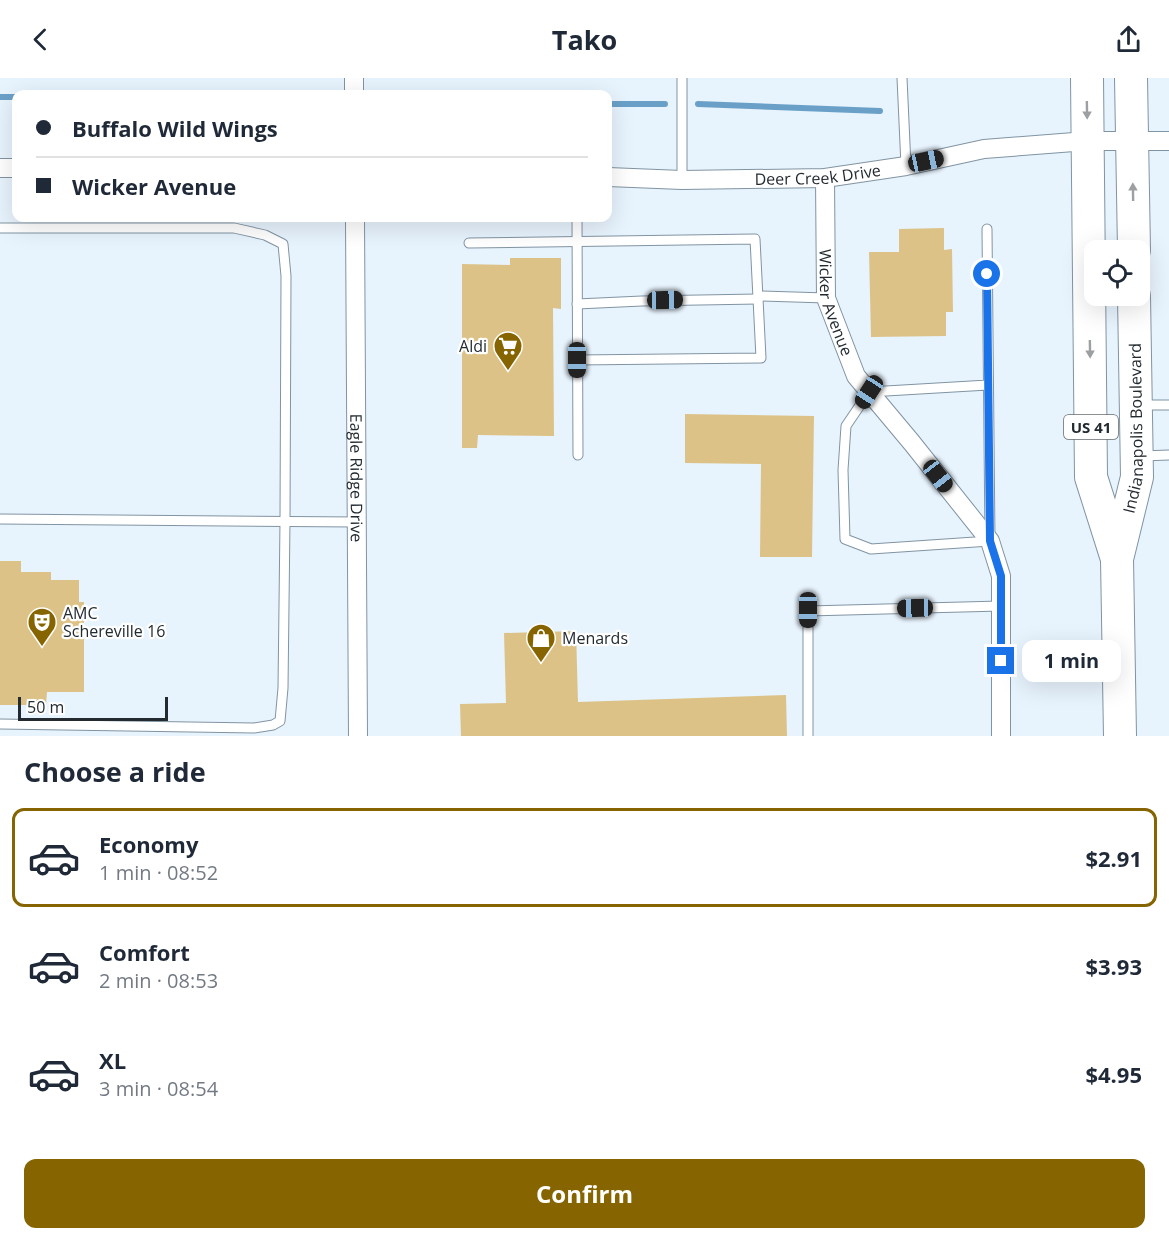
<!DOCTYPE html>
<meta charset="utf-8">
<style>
:root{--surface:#fff;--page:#f6f6f7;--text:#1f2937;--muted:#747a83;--line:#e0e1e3;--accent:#866400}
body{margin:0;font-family:"Open Sans",sans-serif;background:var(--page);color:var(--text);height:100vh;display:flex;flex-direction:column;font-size:22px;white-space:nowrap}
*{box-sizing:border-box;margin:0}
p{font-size:20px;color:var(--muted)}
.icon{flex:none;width:33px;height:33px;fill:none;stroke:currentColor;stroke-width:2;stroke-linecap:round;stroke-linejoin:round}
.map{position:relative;height:658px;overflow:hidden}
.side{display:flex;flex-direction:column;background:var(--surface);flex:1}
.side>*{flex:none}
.guide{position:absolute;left:12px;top:12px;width:600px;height:132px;border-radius:12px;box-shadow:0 6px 24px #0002;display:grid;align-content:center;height:132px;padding:0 24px;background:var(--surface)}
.controls{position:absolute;left:1084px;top:162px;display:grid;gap:12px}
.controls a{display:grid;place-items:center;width:66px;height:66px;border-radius:12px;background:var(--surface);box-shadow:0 6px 24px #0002;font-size:30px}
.scale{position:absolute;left:18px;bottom:15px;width:150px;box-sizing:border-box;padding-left:6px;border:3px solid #232b31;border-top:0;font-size:16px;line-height:21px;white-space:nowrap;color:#232b31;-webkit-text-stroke:4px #fefffe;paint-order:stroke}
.end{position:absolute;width:27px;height:27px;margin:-14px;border:8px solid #1a73e8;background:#fff;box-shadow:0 0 0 3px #fff}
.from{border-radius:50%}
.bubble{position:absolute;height:42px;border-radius:12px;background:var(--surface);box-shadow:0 6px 24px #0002;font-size:20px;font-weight:700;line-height:42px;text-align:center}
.car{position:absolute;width:18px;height:36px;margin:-18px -9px;border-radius:8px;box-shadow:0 0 4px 2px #0007;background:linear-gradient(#222 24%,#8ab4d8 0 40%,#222 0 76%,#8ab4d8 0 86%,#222 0)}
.guide b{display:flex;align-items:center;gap:21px;height:57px;font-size:22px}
.guide b+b{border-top:2px solid var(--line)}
.guide i{width:15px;height:15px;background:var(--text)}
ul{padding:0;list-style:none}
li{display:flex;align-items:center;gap:18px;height:99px;margin:0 12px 9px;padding:0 12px;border:3px solid transparent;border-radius:12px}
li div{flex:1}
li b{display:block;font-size:22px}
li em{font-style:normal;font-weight:700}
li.current{border-color:var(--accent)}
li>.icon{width:54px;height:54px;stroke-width:1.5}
h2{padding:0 24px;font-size:27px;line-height:72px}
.primary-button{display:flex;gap:12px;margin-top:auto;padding:12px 24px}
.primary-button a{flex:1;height:69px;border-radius:12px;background:var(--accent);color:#fff;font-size:24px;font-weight:700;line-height:69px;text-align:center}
header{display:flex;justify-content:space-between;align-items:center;height:78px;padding:0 24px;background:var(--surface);font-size:27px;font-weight:700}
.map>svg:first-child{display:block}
</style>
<header><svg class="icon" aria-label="back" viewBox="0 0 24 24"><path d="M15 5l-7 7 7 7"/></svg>Tako<svg class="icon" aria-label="share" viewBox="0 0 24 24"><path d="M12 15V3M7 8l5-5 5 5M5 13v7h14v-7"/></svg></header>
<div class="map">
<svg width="1169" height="658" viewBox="0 0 1169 658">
<rect width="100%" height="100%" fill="#e7f3fd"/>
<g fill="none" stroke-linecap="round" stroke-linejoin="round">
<!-- stream -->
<g stroke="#6aa0c8" stroke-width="6">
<path d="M0,19H16"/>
<path d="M608,26H665"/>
<path d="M698,26L880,33"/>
</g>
</g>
<!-- building -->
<g fill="#ddc287">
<path d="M944,150V172L952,171L953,234H946V258L871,259L869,174H899V151Z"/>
<path d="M510,180H561V231L553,230L554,358L478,357L477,370H462V186L510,187Z"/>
<path d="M685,336L814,338L812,479H760L761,386L685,385Z"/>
<path d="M0,483H21V494H51V502H79V524H84V614H47L46,627H0Z"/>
<path d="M576,553L578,624L786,617L787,658H461L460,626L506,625L504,555Z"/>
</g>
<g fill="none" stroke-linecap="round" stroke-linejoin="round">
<!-- lane casing -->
<g stroke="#8194a3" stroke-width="11">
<g id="lane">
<path d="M682,0V102"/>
<path d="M902,0L906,88"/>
<path d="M577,140L578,377"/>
<path d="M0,150H234L265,157L283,166L286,198L285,443L283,610L280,643L273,647L254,650L0,646"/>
<path d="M987,151L990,463L871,471L845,461L843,392L846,348L869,314L988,307"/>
<path d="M469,165L755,161L761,280L577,282"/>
<path d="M758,218L826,220"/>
<path d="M577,226L642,223L758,221"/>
<path d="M1141,327H1169"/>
<path d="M1142,378L1169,377"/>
<path d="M0,441L357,444"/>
<path d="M808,658V533L1001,528"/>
</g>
</g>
<!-- street casing -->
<g stroke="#8194a3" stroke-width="20">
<g id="street">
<path d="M354,0V16"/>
<path d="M0,90H16"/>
<path id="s1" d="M608,99L682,102L825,100L906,88L984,71L1087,63H1169"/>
<path id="s2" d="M825,100L826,220L856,298L912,365L990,463L1001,498V658"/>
<path id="s3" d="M355,140L358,658"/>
</g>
</g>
<!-- highway casing -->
<g stroke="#8194a3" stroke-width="34">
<g id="highway">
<path d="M1087,0L1091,399L1117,481"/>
<path d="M1131,0L1134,172"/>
<path id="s4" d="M1120,658L1117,481L1137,399L1134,218"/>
</g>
</g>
<!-- lane -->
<use href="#lane" stroke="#fff" stroke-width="9"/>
<!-- street -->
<use href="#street" stroke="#fff" stroke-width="18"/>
<!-- highway -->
<use href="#highway" stroke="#fff" stroke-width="32"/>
</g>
<!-- one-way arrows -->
<defs><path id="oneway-solid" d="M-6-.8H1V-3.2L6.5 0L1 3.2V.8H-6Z" transform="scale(1.5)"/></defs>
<g fill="#9ca0a2">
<use href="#oneway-solid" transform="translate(1087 32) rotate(89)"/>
<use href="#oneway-solid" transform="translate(1133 114) rotate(-91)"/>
<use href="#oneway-solid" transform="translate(1090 271) rotate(89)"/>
</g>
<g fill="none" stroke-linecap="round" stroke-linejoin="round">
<!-- route -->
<path stroke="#1a73e8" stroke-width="8" d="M987,196L990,463L1001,498V583"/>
</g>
<!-- icons -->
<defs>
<g id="supermarket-pin" transform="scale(1.5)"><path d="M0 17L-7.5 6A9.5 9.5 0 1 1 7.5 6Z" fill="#866400" stroke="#fefffe"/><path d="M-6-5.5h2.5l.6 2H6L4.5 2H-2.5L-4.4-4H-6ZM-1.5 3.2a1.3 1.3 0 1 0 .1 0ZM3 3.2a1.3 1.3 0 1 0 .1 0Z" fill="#fff"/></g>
<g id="theatre-pin" transform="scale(1.5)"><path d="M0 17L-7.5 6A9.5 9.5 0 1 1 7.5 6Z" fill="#866400" stroke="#fefffe"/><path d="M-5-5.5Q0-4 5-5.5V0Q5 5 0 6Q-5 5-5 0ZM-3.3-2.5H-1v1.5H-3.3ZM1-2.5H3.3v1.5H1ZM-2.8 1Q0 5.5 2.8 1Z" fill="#fff"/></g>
<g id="shop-pin" transform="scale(1.5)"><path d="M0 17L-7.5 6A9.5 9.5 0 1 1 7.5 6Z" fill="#866400" stroke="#fefffe"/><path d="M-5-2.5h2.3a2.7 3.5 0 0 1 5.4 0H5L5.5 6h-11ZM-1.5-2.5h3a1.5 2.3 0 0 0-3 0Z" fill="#fff"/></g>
</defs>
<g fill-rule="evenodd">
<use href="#supermarket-pin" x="508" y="268"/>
<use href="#theatre-pin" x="42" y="544"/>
<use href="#shop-pin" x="541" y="560"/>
</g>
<g text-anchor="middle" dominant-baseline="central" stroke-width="4.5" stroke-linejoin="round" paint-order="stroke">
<!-- shield labels -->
<rect fill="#fefffe" stroke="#656b6e" stroke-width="1.5" x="1064" y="337" width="54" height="24" rx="4.5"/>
<g font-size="15" font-weight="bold" fill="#232b31">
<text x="1091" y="349">US 41</text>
</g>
<!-- street labels -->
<g font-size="16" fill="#232b31" stroke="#fefffe">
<text stroke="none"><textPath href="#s1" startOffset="210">Deer Creek Drive</textPath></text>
<text stroke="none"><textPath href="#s2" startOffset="126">Wicker Avenue</textPath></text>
<text stroke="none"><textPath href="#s4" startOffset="310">Indianapolis Boulevard</textPath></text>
<text stroke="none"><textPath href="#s3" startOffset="260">Eagle Ridge Drive</textPath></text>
</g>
<!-- poi labels -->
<g font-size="16" fill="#232b31" stroke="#fefffe" text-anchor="start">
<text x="487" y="268" text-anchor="end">Aldi</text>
<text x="63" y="535">AMC<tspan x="63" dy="18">Schereville 16</tspan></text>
<text x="562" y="560">Menards</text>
</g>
</g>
</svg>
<div class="controls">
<a><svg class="icon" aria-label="locate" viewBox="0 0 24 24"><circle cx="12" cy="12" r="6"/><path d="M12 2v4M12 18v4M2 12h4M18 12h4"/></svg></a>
</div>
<div class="scale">50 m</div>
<i class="end from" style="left:987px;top:196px"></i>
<i class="end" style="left:1001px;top:583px"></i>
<div class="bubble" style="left:1022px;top:562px;width:99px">1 min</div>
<i class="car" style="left:926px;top:83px;rotate:78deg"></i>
<i class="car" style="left:665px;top:222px;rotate:89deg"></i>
<i class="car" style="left:577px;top:282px;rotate:180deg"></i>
<i class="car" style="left:869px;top:314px;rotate:213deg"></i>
<i class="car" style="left:938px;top:398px;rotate:142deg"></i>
<i class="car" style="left:915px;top:530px;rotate:269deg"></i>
<i class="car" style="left:808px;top:532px;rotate:180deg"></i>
<div class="guide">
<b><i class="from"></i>Buffalo Wild Wings</b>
<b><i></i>Wicker Avenue</b>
</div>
</div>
<section class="side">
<h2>Choose a ride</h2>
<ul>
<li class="current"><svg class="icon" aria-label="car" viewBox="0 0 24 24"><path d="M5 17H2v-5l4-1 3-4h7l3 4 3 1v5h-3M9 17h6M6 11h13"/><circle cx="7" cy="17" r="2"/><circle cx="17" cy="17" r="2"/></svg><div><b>Economy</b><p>1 min · 08:52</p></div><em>$2.91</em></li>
<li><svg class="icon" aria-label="car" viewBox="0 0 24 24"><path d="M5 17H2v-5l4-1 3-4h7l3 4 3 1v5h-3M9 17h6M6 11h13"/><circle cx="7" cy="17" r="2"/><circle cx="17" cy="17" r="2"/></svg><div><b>Comfort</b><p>2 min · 08:53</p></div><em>$3.93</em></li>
<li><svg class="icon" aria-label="car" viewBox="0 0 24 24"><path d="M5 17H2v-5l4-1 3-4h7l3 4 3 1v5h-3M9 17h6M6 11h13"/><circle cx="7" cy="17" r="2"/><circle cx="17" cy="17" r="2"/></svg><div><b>XL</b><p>3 min · 08:54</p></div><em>$4.95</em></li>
</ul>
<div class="primary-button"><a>Confirm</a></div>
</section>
